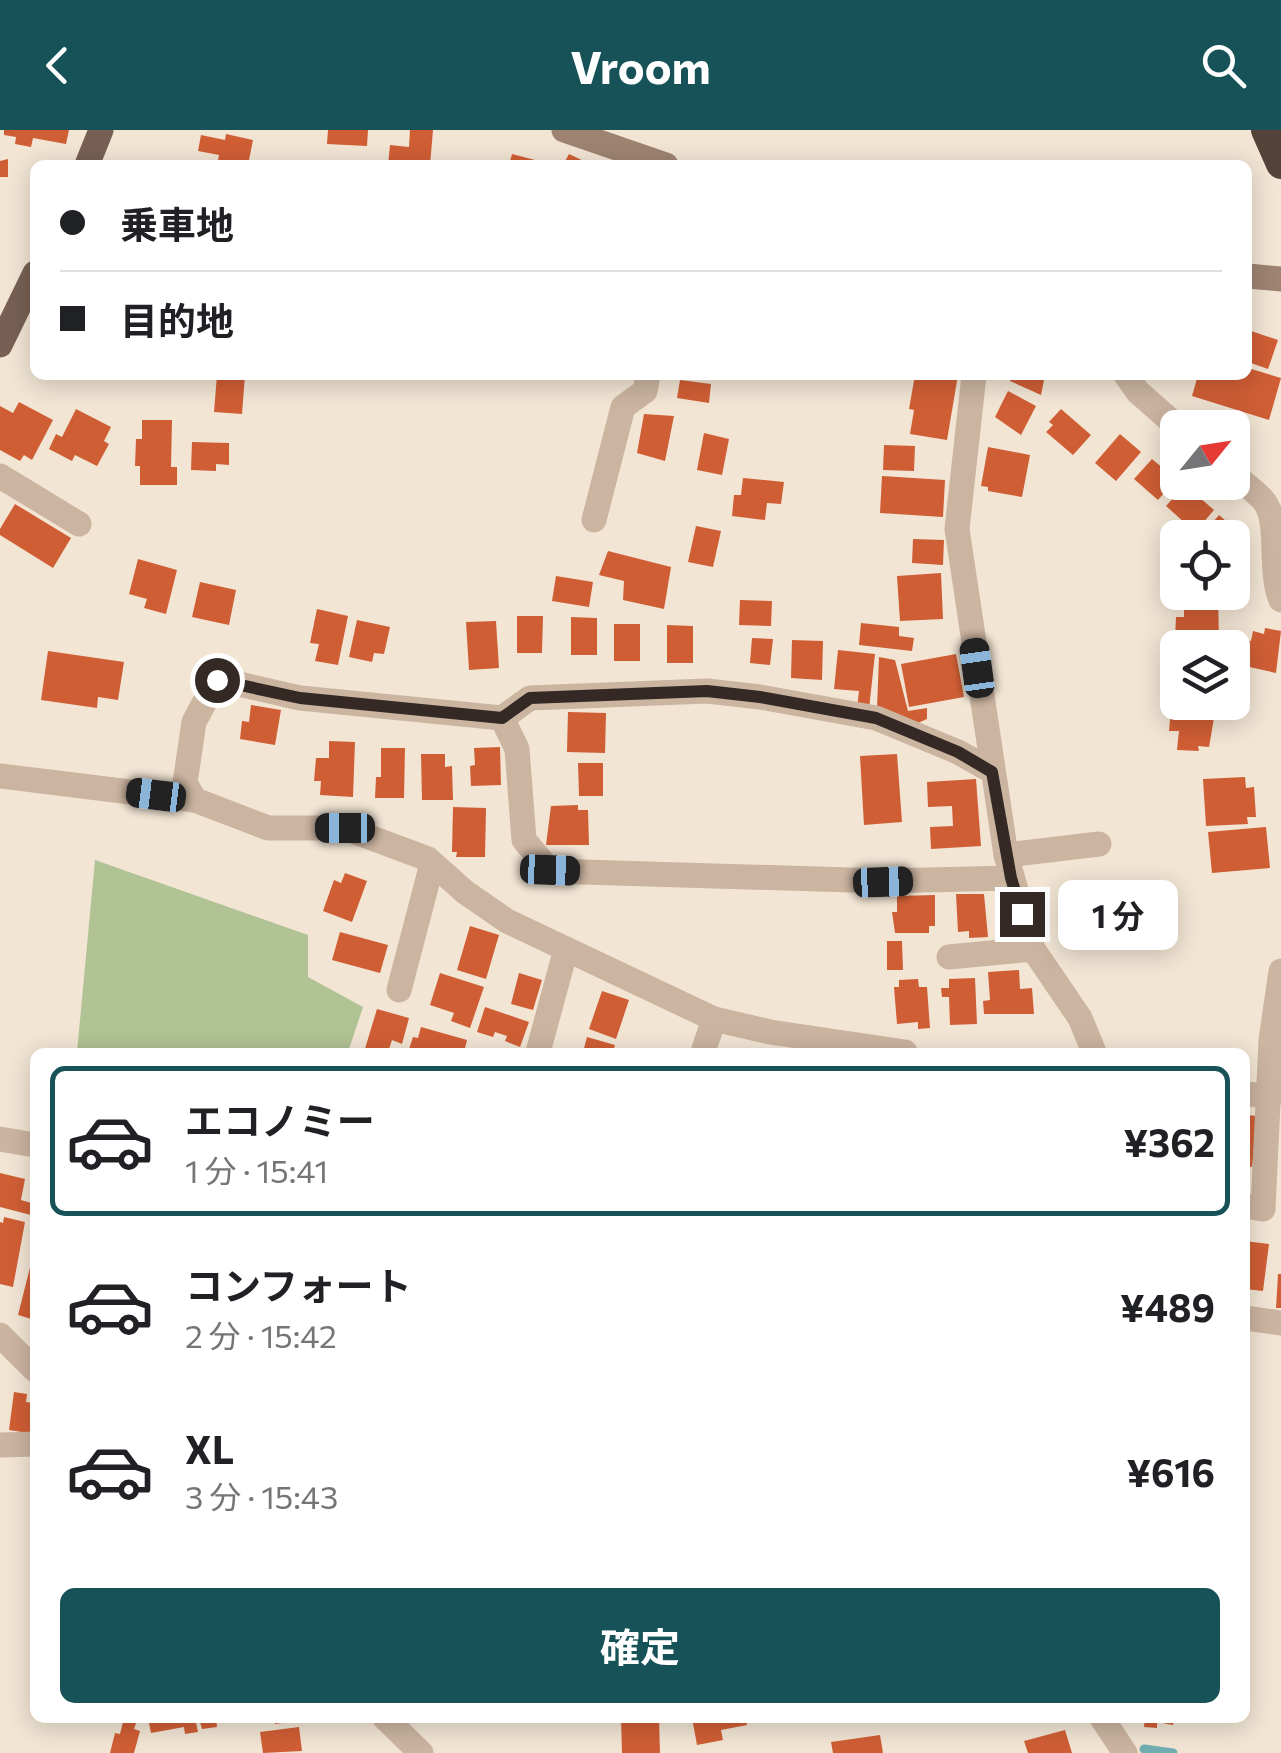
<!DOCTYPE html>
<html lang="ja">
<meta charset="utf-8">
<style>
:root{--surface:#fff;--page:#f6f6f6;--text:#202124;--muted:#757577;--line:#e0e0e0;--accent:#175258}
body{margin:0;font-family:Commissioner,"Noto Sans JP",sans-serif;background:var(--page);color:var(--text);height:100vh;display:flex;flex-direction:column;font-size:38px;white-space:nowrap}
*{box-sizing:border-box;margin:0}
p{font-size:32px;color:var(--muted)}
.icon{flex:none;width:55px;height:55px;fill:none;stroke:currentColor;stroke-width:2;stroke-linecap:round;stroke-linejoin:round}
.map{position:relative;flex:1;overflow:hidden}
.sheet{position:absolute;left:30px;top:918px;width:1220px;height:675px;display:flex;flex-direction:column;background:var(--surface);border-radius:15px;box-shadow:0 5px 25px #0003}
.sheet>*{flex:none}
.banner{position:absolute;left:30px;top:30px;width:1222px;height:220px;border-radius:15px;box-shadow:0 5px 25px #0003;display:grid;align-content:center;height:220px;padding:0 30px;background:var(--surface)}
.needle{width:65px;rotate:60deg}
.fabs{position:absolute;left:1160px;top:280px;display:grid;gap:20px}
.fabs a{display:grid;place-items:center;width:90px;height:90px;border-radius:15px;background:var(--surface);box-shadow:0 5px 25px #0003;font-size:50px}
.end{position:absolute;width:45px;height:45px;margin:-22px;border:12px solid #342924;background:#fff;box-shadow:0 0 0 5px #fff}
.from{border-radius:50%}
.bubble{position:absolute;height:70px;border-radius:15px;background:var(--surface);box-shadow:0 5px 25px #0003;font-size:32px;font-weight:700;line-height:70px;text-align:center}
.car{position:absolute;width:30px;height:60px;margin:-30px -15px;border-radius:12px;box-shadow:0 0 8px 2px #0007;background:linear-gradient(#222 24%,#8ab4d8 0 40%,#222 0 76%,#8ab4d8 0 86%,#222 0)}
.banner b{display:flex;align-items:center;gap:35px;height:95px;font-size:38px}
.banner b+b{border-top:2px solid var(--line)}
.banner i{width:25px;height:25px;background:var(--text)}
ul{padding:18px 0 0;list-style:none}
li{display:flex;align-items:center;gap:30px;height:150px;margin:0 20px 15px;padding:0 10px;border:5px solid transparent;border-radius:15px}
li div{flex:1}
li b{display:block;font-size:38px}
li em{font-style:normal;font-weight:700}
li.selected{border-color:var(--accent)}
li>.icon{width:90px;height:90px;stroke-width:1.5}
.cta{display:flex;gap:20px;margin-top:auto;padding:20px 30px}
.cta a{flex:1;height:115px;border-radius:15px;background:var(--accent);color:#fff;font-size:40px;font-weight:700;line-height:115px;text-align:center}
header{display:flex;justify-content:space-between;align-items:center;height:130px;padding:0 30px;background:var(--accent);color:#fff;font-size:45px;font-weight:700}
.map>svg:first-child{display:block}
</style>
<header><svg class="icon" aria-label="back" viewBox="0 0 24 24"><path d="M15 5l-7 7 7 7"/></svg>Vroom<svg class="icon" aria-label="search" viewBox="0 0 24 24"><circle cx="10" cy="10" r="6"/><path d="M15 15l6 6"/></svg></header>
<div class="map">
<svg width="1281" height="1623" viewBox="0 0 1281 1623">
<rect width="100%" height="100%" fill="#f2e5d4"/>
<!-- green -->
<path fill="#b1c294" d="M95,730L308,805V847L363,877L348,922H77Z"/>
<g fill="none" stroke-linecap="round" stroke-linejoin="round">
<!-- stream -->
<path stroke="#71adb1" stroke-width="9" d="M1144,1619L1173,1623"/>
</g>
<!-- building -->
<g fill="#d05e35">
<path d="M4,0H69L66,14L33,8L31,17L15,14L16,7L4,5Z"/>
<path d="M328,0H368L367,16L327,14Z"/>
<path d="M410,0H433L430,35H388L390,15L409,17Z"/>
<path d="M226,4L253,10L248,35H217L219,25L198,21L201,5L225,10Z"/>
<path d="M512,24L535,30L534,35H509Z"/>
<path d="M569,24L592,35H563Z"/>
<path d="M8,29V47H0V31Z"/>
<path d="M1248,200L1278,210L1268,239L1248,232Z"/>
<path d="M1248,238L1281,248L1269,290L1192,266L1198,245H1248Z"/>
<path d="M217,245H245L242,284L214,282Z"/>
<path d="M915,245H958L947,310L910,304L914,280L909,279Z"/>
<path d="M1013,245H1045L1041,265L1010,251Z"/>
<path d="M680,250L711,254L709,273L677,268Z"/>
<path d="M1008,261L1036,276L1021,305L995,287Z"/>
<path d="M19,272L53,290L32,330L24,325L20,331L0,320V276L13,283Z"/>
<path d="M76,279L111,297L104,311L109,314L97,336L75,325L72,331L49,319L56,304L62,307Z"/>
<path d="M1061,279L1091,305L1073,325L1046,302L1053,295L1049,292Z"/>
<path d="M644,284L674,286L665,331L637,323Z"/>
<path d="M142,290H172L171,337H177V355H140V336H135L136,309H142Z"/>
<path d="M704,303L729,309L722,345L697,340Z"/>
<path d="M1120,304L1141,322L1116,351L1095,333Z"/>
<path d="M192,312L229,313V335L216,334V341L191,340Z"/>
<path d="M884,315L915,316L914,341L883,340Z"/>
<path d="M988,317L1030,325L1022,367L988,361V357L981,356Z"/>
<path d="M1152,329L1176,349L1158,370L1134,349Z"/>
<path d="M882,346L945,350L943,387L880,383Z"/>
<path d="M743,348L784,352L781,374L767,373L765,390L732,386L734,365H741Z"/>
<path d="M1185,355L1214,380L1195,402L1166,376Z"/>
<path d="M15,374L71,408L53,438L0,405V399Z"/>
<path d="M1219,385L1248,410L1232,428V408L1201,406Z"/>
<path d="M696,396L721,401L713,437L688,432Z"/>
<path d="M913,409L944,410L943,435L912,433Z"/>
<path d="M608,421L671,437L664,479L623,470L624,451L599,445Z"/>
<path d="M138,429L177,440L166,484L144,478L147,469L129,464Z"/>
<path d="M941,443L943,489L900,491L897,446Z"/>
<path d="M556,446L593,452L589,477L552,471Z"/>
<path d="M200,452L236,460L229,495L192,487Z"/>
<path d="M1184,462L1218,463L1219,512H1208V517L1178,518V527H1174L1176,487H1184Z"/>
<path d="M740,470L772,471L771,496L739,495Z"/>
<path d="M317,479L348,486L338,535L315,531L319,514L310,513Z"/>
<path d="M517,486H543L542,523H517Z"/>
<path d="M571,487L597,488V525H571Z"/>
<path d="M357,490L390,497L384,524L374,523L372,532L349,527Z"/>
<path d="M496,491L499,538L469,540L466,492Z"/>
<path d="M861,493L899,497V506L914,508L912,521L859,515Z"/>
<rect x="614" y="494" width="26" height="37"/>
<path d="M667,495L693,496V533H667Z"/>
<path d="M1265,498L1281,501L1276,543L1245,536L1246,532L1242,531L1246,510L1251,511L1253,501L1264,504Z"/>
<path d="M752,508L773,509L770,535L750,533Z"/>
<path d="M792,510L823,511L822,550L791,548Z"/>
<path d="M838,520L875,524L869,579L857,578L859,561L834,559Z"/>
<path d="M48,521L124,532L118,570L98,567L97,578L41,570Z"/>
<path d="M956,524L964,567L909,577L901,534Z"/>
<path d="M879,527L895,530L908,581L927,578V589L918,593L877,578Z"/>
<path d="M1180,572H1210L1209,586L1214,588L1209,617L1198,616L1199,621L1177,620L1179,601H1169L1171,578H1179Z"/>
<path d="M251,575L281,580L275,615L240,609L242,591L249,592Z"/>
<path d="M568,582L606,583L605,623L567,622Z"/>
<path d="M329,611L355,612L353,667L320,665L321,651H314L316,628H329Z"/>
<path d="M500,617L501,655L471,656L470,636L475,635L474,618Z"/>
<path d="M381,618H405L404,668H375L376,647H381Z"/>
<path d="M421,624H445V637L452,636L453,670H422Z"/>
<path d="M897,624L902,692L864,695L860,626Z"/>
<path d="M578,633H603V666H579Z"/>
<path d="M1245,647L1246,658L1254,657L1256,687H1247L1248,694L1206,696L1203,649Z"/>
<path d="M976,649L981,716L931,719L930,697L953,696L952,676L928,677L927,652Z"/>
<path d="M578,675V680H588L589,715H546L551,676Z"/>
<path d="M453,677L486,678L485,727H456L457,722H452Z"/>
<path d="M1266,697L1270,738L1212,743L1208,702Z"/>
<path d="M345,743L367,751L352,792L323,781L334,750L341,753Z"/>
<path d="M956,764H984L988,807L969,808V801L958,802Z"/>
<path d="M935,765V796H929V803H895L892,782H897V766Z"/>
<path d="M470,796L499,805L486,849L457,840Z"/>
<path d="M340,802L388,815L380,843L332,830Z"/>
<path d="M887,811H902L903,840H887Z"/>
<path d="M1019,840L1020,859L1032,858L1034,884H984L983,871L990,870L988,842Z"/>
<path d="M440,843L484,857L470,898L451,891L454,883L430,875Z"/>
<path d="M519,843L542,850L533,880L511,874Z"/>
<path d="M975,848L977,894L950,895L949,867H942L941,858H949V849Z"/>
<path d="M918,849L919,857H927L930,898L918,899V892L897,894L894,857H899V850Z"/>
<path d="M602,861L629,870L616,909L589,899Z"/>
<path d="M485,877L529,892L520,917L505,911L507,906L495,902L493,907L477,902Z"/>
<path d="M377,879L409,888L402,914L392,910L388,922H364Z"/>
<path d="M421,897L467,910L464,922H408L413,907L418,908Z"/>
<path d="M587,907L615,915L613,922H583Z"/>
<path d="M1245,985L1258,986L1252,1037L1245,1036Z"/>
<path d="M0,1043L25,1049L21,1070L35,1074L31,1085L0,1077Z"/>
<path d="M4,1087L25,1092L13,1157L0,1154V1092L3,1093Z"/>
<path d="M1245,1111L1269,1114L1263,1161L1245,1159Z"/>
<path d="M34,1122H35V1190L18,1185Z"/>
<path d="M1278,1144H1281V1178H1276Z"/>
<path d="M14,1262L27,1264L26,1272L35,1273V1304L9,1300Z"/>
<path d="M124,1588L137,1590L134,1599L140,1601L134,1623H110L115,1603L120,1604Z"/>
<path d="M148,1588H195L198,1602L185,1604L184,1597L151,1603Z"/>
<path d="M199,1588H216L217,1597L202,1599Z"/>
<path d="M275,1588H303V1590L275,1594Z"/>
<path d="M621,1588H659L660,1623H622Z"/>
<path d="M692,1588H746L747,1595L721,1600L723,1610L697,1615Z"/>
<path d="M1145,1588H1174L1173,1595L1157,1592V1598L1144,1597Z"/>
<path d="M299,1597L302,1621L263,1623L260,1602Z"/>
<path d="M1065,1600L1072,1623H1028L1024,1611Z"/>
<path d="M880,1605L883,1623H833L831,1612Z"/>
</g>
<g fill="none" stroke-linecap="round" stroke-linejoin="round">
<!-- street -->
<g stroke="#cbb4a0" stroke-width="25">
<path d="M974,245L957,399L1006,725L1033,819L1080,888L1094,922"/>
<path d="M1126,245L1138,262L1179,298"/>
<path d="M1232,343C1242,352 1254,360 1263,370C1281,390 1268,440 1281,470"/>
<path d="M0,346L79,394"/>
<path d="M594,390L623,277L645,261L648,245"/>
<path d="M502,588L530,568L707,561L760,567L876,588L958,622L992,641"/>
<path d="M0,646L195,670"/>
<path d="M1006,725L1099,714"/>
<path d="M949,827L1033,819"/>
<path d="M399,860L432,734"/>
<path d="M538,922L566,819"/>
<path d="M703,922L714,889"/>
<path d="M905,922L770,902L714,889L507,791L465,762L428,729L345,698H268L195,670L185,653L194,592L217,549L300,568L502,588L517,619L524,710L550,741L883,751L1011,748"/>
<path d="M1245,964L1271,966"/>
<path d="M0,1009L35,1015"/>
<path d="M1245,1076L1263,1079L1271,910L1281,841"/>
<path d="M1245,1188L1281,1193"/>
<path d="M0,1205L35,1240"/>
<path d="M0,1315L35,1314"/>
<path d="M385,1588L421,1623"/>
<path d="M1102,1588L1125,1623"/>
</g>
<!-- secondary -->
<g stroke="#9e8371" stroke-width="25">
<path d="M564,0L666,35"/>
<path d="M1248,146L1281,149"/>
</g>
<!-- primary -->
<g stroke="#776053" stroke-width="25">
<path d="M87,35L101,0"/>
<path d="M0,215L35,143"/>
</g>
<!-- highway -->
<path stroke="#55433a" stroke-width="30" d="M1266,0L1281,34"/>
</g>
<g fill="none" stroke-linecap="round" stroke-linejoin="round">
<!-- route -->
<path stroke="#342924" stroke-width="12" d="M217,550L300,568L502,588L530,568L707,561L760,567L876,588L958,622L992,642L1011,748L1022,784"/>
</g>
</svg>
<div class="fabs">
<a><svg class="needle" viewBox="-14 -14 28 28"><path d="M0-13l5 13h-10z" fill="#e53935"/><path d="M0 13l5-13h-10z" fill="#757577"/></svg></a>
<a><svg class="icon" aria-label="locate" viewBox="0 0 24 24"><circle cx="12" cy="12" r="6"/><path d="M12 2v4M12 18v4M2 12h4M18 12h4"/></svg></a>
<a><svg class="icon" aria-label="layers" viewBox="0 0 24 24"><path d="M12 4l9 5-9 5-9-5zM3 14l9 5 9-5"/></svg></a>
</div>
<i class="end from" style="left:217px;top:550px"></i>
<i class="end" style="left:1022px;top:784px"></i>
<div class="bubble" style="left:1058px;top:750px;width:120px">1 分</div>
<i class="car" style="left:977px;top:538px;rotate:352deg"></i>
<i class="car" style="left:156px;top:665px;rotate:277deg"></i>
<i class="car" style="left:345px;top:698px;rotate:270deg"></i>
<i class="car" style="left:550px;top:740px;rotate:92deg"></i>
<i class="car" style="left:883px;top:752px;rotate:88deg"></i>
<div class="banner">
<b><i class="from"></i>乗車地</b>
<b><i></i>目的地</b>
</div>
<section class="sheet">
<ul>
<li class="selected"><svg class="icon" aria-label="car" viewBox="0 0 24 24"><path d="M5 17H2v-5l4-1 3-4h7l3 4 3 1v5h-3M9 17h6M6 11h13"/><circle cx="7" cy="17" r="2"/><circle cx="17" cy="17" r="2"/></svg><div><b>エコノミー</b><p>1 分 · 15:41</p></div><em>¥362</em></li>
<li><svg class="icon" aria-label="car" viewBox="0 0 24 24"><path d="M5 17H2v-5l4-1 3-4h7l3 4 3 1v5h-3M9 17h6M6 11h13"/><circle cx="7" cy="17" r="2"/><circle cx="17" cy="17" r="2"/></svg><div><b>コンフォート</b><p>2 分 · 15:42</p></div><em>¥489</em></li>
<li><svg class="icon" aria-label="car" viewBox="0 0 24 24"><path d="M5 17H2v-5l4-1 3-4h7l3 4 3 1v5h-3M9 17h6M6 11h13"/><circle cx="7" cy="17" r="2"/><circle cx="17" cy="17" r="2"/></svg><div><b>XL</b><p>3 分 · 15:43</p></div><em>¥616</em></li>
</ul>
<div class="cta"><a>確定</a></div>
</section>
</div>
